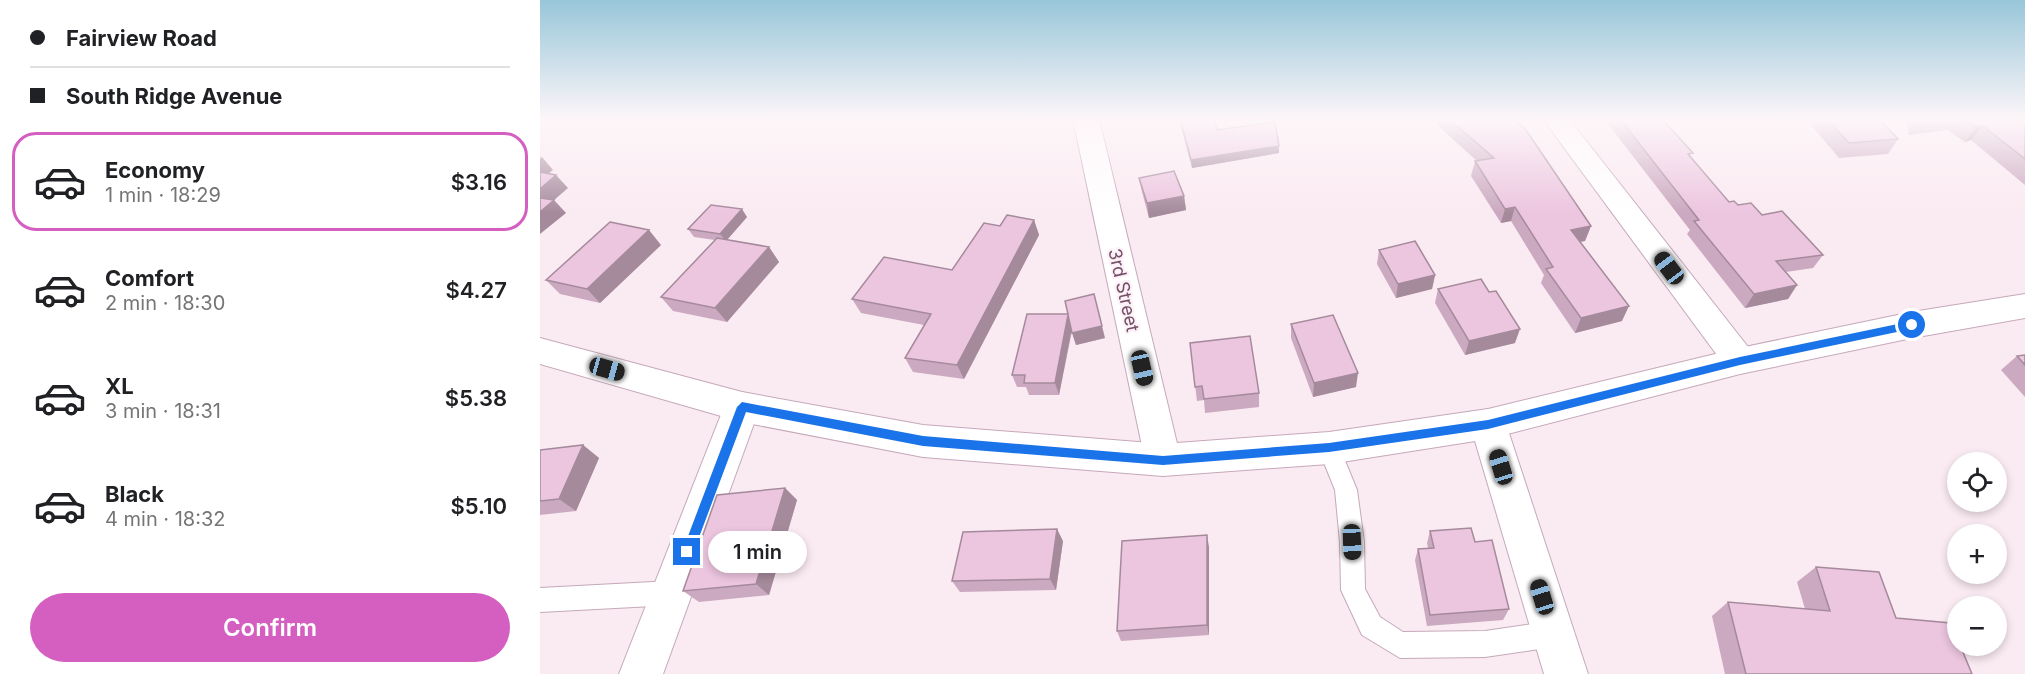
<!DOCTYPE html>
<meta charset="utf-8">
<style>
:root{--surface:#fff;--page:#f2f2f2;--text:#202124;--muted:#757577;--line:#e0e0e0;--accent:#d45fc1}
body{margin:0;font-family:Inter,sans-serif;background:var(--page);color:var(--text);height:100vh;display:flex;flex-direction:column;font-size:22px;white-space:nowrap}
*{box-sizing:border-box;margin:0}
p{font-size:20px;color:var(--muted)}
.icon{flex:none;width:33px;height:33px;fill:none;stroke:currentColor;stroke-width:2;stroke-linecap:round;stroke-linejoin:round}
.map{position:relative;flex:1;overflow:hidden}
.panel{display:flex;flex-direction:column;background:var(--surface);width:540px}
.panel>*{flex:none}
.guide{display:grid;align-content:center;height:132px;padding:0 30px;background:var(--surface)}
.controls{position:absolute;left:1407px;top:452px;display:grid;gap:12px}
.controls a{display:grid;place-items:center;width:60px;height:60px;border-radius:50%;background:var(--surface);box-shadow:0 3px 9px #0003;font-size:30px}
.end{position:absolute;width:27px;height:27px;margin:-14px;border:8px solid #1a73e8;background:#fff;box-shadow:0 0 0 3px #fff}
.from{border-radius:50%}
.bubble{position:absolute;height:42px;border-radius:21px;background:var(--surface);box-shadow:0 3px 9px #0003;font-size:20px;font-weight:600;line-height:42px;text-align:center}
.car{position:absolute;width:18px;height:36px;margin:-18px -9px;border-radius:8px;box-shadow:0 0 4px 2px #0007;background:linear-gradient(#222 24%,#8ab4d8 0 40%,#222 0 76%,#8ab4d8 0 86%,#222 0)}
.guide b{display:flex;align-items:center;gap:21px;height:57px;font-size:22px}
.guide b+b{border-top:2px solid var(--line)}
.guide i{width:15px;height:15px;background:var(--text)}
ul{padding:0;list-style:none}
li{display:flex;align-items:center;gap:18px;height:99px;margin:0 12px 9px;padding:0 18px;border:3px solid transparent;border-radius:24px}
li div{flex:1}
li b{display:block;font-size:22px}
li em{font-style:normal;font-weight:600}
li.selected{border-color:var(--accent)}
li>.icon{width:54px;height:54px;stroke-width:1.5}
.cta{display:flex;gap:12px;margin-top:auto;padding:12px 30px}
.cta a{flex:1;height:69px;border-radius:36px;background:var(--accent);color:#fff;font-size:24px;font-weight:600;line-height:69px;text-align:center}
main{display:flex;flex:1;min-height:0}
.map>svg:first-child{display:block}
</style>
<main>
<section class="panel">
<div class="guide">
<b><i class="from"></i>Fairview Road</b>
<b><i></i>South Ridge Avenue</b>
</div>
<ul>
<li class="selected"><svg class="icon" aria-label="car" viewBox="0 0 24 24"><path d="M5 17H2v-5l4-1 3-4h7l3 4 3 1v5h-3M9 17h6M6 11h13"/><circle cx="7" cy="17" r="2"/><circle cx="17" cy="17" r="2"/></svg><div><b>Economy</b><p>1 min · 18:29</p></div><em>$3.16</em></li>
<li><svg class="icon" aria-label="car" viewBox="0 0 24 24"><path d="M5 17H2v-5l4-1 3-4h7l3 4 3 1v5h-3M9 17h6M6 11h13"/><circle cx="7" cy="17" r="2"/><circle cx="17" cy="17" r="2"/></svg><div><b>Comfort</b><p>2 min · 18:30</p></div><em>$4.27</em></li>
<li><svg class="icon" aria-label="car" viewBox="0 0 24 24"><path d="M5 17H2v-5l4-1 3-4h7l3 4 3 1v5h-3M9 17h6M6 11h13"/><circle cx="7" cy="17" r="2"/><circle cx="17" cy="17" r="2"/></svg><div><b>XL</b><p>3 min · 18:31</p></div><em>$5.38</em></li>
<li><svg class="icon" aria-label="car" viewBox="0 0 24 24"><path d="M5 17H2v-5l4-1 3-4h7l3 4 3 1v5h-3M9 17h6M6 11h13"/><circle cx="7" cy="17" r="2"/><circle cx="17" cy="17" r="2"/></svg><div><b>Black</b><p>4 min · 18:32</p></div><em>$5.10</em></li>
</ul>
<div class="cta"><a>Confirm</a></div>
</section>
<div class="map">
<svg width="1485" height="674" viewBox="0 0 1485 674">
<rect width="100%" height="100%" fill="#faeaf1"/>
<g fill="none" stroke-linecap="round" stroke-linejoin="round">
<!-- service casing -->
<g stroke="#c4a9ba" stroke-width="2">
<g id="service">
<path d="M789,439L797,441L817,490L824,542L825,589L840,617L863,632L945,631L1014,621L1023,625L1027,634L1023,643L1014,647L945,657L860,658L822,635L801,590L800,542L795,490L778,448L781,441Z"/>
<path d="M132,581L141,585L144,593L141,601L132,605L0,612V588Z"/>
</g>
</g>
<!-- minor casing -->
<g stroke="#c4a9ba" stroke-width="2">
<g id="minor">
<path d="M533,119H559L641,460L636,471L623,476L610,471L605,460Z"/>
<path d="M1003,119H1029L1212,352L1217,361L1212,370L1200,374L1188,370Z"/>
<path d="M202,392L214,397L220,407L123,674H79L184,407L190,397Z"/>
<path d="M948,409L961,413L966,424L1048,674H1004L930,424L935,413Z"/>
</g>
</g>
<!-- secondary casing -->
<g stroke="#c6a8bb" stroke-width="2">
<path id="secondary" d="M1485,294V318L1372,338L1200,374L948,439L789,464L623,476L383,457L202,422L0,364V338L202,392L383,425L623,444L789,432L948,409L1200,348L1372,312Z"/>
</g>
<!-- service -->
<use href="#service" fill="#fff" fill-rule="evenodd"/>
<!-- minor -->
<use href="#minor" fill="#fff" fill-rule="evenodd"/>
<!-- secondary -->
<use href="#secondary" fill="#fff" fill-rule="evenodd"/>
</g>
<!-- wall -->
<g fill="#cba9c0">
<path d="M639,119H674L677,130L739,153L652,168Z"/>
<path d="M898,119H973L1051,226L1045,241L1040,242L1082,321L1035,333L1001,283L1004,275L971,221L961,223L931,176L935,161H937L897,125Z"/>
<path d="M1070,119H1122L1151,157L1189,202L1222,215L1283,255L1273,268L1246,272L1257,285L1248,299L1205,308L1147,234L1150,230L1068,124Z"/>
<path d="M1266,119H1339L1358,139L1348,154L1299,158Z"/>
<path d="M1366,119H1479L1485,123V185L1431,140L1425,142L1407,130L1369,135Z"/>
<path d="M599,178L644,196L646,210L609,218L602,192Z"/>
<path d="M207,217L187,240L229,247L239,262L187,322L133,311L121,297L175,240L154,237L148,229Z"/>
<path d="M494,220L499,235L424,379L373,372L365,358L384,325L321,313L312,299L412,270L460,226Z"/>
<path d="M121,245L60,303L20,294L6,280Z"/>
<path d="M839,250L895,275L892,289L856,298L837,264Z"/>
<path d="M898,289L975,343L925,355L895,303Z"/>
<path d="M487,314L565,338L536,345L532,331L519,395H489L486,387H477L472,375Z"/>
<path d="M751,324L816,387L773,397L751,338Z"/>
<path d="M650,343L719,393V407L665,413L664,400L657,401Z"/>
<path d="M1485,355V397L1461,370L1477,356Z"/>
<path d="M43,445L59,458L36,511L0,515V450Z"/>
<path d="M245,488L257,500L229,595L159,602L143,591Z"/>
<path d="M890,531L935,542L969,609L963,620L887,626L875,560L878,549L888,548L887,543Z"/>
<path d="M523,541L516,590L420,592L412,581Z"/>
<path d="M669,547V635L581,641L577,631Z"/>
<path d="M1276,567L1356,618L1432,674H1185L1172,616L1188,602L1265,609L1257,582Z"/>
</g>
<!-- shaded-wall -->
<g fill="#a58a9c">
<path d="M1443,126L1431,140L1425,142L1436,127Z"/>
<path d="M739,146V153L652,168L651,160Z"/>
<path d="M2,157L13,170L0,180V158Z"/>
<path d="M16,175L28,188L6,207L14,200L26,213L0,234V189Z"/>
<path d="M644,196L646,210L609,218L607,203Z"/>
<path d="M975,207L971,221L961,223L965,209Z"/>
<path d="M202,209L207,217L186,241L180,234Z"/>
<path d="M494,220L499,235L424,379L417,365Z"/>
<path d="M1051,226L1045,241L1026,244L1031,230Z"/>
<path d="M109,230L121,245L60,303L47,289Z"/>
<path d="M229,247L239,262L187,322L175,308Z"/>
<path d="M895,275L892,289L856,298L858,284Z"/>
<path d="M1257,285L1248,299L1205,308L1214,294Z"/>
<path d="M554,294L565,338L536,345L532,333Z"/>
<path d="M1089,306L1082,321L1035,333L1041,318Z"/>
<path d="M528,315L532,328L519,395L515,383Z"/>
<path d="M980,329L975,343L925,355L929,341Z"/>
<path d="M818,373L816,387L773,397L774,383Z"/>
<path d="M43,445L59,458L36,511L19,499Z"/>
<path d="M245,488L257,500L229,595L216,584Z"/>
<path d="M517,529L523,541L516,590L510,579Z"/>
<path d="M667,535L669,547V635L667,625Z"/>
</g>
<!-- building -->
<g fill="#ecc5df" stroke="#a58a9c" stroke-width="1.5">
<path d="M640,119H674L677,130L735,122L739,146L651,160Z"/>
<path d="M909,119H973L986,130L1051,226L1031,230L1089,306L1041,318L1006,269L1013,267L975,207L965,209L935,161L954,158Z"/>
<path d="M1080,119H1122L1153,153L1148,154L1189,202L1194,201L1198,205L1211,203L1222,215L1242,211L1283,255L1236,261L1257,285L1214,294L1154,221L1159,220Z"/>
<path d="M1287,119H1339L1358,139L1309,143Z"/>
<path d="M1422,119H1479L1485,123V159L1443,126L1436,127Z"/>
<path d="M634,171L644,196L607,203L599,178Z"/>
<path d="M0,172L16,175L0,189Z"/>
<path d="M0,198L14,200L0,212Z"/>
<path d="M171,205L202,209L180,234L148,229Z"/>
<path d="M467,215L494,220L417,365L365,358L391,314L312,299L344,257L412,270L444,223L460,226Z"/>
<path d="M70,222L109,230L47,289L6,280Z"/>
<path d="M177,238L229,247L175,308L121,297Z"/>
<path d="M875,241L895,275L858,284L839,250Z"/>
<path d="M941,279L949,292L956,291L980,329L929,341L898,289Z"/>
<path d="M554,294L562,326L532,333L528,315L515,383H484L485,375H472L487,314H528L525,301Z"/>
<path d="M793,315L818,373L774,383L751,324Z"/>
<path d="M710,336L719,393L664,399L662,386L655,387L650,343Z"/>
<path d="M1485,355V365L1477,356Z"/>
<path d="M43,445L19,499L0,501V450Z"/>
<path d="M245,488L216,584L143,591L177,495Z"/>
<path d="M931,528L935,542L952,540L969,609L890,615L878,549L894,548L890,531Z"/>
<path d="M517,529L510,579L412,581L423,532Z"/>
<path d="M667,535V625L577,631L582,541Z"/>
<path d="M1276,567L1339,572L1356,618L1411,623L1418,638V645H1420L1432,674H1206L1188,602L1290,611Z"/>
</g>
<!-- sky -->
<linearGradient id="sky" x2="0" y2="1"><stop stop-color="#98c6d9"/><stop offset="0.56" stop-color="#fdf6f9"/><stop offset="1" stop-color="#fdf6f9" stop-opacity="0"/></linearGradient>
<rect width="1485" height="213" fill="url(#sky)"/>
<!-- route -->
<path fill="#1a73e8" d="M1372,321L1377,325L1376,328L1200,365L948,429L789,452L623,465L383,446L206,412L152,556L147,557L142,552L197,407L202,402L383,436L623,456L789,443L948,420L1200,357Z"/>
<g text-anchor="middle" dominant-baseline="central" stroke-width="4.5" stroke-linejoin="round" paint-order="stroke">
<!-- street labels -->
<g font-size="18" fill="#725068" stroke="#fdf0f6">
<text transform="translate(584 290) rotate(77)">3rd Street</text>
</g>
</g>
</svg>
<div class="controls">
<a><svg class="icon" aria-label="locate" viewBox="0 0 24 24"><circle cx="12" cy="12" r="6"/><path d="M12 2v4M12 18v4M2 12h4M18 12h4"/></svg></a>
<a>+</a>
<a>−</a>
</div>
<i class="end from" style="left:1372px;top:325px"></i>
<i class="end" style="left:147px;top:552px"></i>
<div class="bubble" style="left:168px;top:531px;width:99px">1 min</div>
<i class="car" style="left:1129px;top:268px;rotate:323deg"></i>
<i class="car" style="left:602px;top:368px;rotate:167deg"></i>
<i class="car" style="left:67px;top:369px;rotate:106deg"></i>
<i class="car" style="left:961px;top:467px;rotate:343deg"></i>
<i class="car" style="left:812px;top:542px;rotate:178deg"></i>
<i class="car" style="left:1002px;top:597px;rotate:343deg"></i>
</div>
</main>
